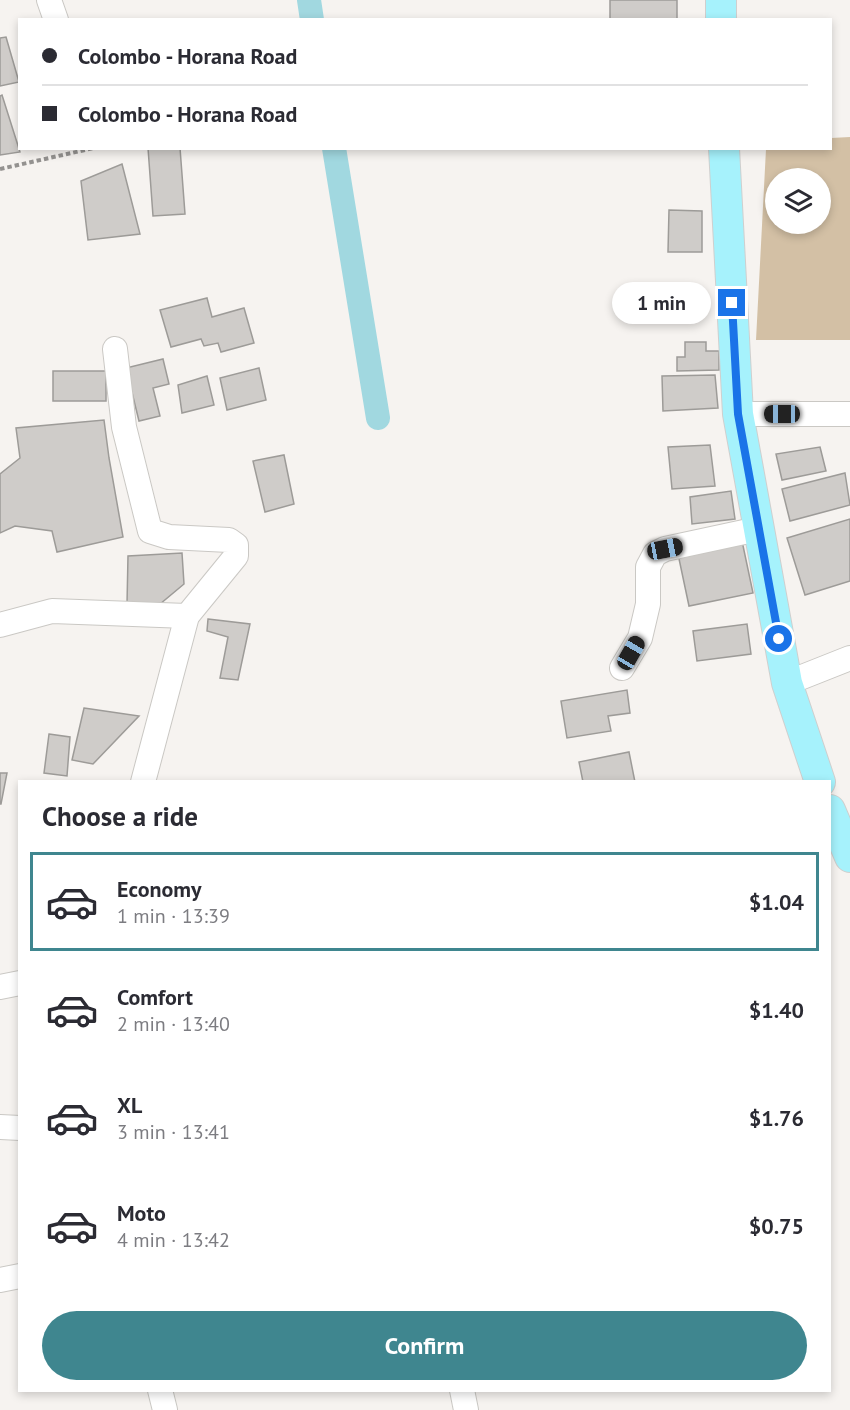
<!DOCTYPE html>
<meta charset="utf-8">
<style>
:root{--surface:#fff;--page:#f7f7f7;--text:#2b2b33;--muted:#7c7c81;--line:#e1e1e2;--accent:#3f868f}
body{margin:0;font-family:"PT Sans",sans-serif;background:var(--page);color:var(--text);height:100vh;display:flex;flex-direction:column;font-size:22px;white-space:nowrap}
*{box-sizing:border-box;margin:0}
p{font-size:20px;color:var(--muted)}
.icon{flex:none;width:33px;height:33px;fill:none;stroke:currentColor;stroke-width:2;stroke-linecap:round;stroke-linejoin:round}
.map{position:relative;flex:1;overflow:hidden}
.side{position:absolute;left:18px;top:780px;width:813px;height:612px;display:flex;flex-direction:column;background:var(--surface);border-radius:0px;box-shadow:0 3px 9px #0003}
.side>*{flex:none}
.top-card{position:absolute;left:18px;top:18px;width:814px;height:132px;border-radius:0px;box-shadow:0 3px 9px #0003;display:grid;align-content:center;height:132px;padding:0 24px;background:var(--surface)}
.fabs{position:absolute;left:765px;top:168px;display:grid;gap:12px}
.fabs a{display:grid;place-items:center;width:66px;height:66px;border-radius:50%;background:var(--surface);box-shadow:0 3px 9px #0003;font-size:30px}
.end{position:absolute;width:27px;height:27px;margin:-14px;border:8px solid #1a73e8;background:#fff;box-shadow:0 0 0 3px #fff}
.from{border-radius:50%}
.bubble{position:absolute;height:42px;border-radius:21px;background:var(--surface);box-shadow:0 3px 9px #0003;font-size:20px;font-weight:600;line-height:42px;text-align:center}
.car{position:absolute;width:18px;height:36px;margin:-18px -9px;border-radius:8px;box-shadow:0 0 4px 2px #0007;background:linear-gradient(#222 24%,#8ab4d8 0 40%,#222 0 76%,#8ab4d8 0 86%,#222 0)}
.top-card b{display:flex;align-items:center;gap:21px;height:57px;font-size:22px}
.top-card b+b{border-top:2px solid var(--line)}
.top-card i{width:15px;height:15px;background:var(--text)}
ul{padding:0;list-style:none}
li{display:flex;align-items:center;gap:18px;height:99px;margin:0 12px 9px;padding:0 12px;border:3px solid transparent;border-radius:0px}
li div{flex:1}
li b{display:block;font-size:22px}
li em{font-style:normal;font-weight:600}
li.selected{border-color:var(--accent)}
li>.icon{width:54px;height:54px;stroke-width:1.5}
h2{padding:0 24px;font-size:27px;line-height:72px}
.primary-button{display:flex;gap:12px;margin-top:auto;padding:12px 24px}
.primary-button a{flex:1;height:69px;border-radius:36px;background:var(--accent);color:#fff;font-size:24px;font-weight:600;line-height:69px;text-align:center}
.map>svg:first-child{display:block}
</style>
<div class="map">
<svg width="850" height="1410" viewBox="0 0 850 1410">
<rect width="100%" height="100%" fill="#f6f3f0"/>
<!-- green -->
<path fill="#d3c0a5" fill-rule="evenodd" d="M850,137V340H756L766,149L831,148V138ZM776,178H820V224H776Z"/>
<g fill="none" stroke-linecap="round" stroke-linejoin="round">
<!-- canal -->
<g stroke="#a1d8e0" stroke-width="24">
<path d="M309,0L312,20"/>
<path d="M334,148L378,418"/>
</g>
</g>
<!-- building -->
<g fill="#cfccc9" stroke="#9d9b98" stroke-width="1.5">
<rect x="610" y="0" width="67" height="20"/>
<path d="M6,37L19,82L0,86V38Z"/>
<path d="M2,95L20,152L0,155V96Z"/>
<path d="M148,148H180L185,214L153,216Z"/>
<path d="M122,164L140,234L88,240L81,181Z"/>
<path d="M669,210L702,211V252H668Z"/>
<path d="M207,298L212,317L244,308L254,343L221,352L218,343L204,346L201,339L171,347L160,310Z"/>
<path d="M685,342H706V351H719V370L677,371V357H685Z"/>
<path d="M163,359L169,384L153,388L160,416L139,421L126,368Z"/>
<path d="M259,368L266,400L227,410L220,378Z"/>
<rect x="53" y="371" width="53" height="30"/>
<path d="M715,375L718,408L663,411L662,376Z"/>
<path d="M207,376L214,405L182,413L178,385Z"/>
<path d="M104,420L109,458L123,537L57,552L52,531L15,526L0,533V474L20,458L16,428Z"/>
<path d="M710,445L715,486L672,489L668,447Z"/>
<path d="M820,447L826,471L782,480L776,454Z"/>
<path d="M284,455L294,504L265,512L253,461Z"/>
<path d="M845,473L850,505L790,521L782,489Z"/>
<path d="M731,491L735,519L692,524L690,497Z"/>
<path d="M850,519V581L805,595L787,538Z"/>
<path d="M742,541L753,593L689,606L678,554Z"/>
<path d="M182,553L184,584L160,604H127L128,556Z"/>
<path d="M208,619L250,624L238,680L220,678L228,637L207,631Z"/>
<path d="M747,624L751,654L697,661L693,631Z"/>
<path d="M627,690L630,713L608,716L611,731L567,738L561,701Z"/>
<path d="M84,708L139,716L93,764L72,760Z"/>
<path d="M49,734L70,737L67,776L44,773Z"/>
<path d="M629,752L635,782H583L579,762Z"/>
<path d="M0,773H7L1,804H0Z"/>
</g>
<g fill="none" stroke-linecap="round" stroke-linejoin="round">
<!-- minor casing -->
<g stroke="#cac8c4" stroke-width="26">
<g id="minor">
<path d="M49,0L56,20"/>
<path d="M115,349L124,427L150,531L169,537L229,540L236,545V556L187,616L143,782"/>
<path d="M738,414H850"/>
<path d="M0,625L52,611L187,616"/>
<path d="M622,668L640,638L648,604V567L655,554L665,549L758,529"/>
<path d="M787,683L850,658"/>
<path d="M0,987L20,983"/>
<path d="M0,1127L20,1128"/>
<path d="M0,1280L20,1276"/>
<path d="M160,1390L165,1410"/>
<path d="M462,1390L466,1410"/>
</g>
</g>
<!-- major casing -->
<g stroke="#cfcfce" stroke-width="32">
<g id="major">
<path d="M721,0V20"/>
<path d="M724,148L738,414L787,683L820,782"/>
<path d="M830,810L850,857"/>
</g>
</g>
<!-- path -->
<path stroke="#949290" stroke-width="4" stroke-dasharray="4.5 3" stroke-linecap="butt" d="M0,169L94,148"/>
<!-- minor -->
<use href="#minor" stroke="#fff" stroke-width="24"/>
<!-- major -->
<use href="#major" stroke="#a6f2fc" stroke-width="30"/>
</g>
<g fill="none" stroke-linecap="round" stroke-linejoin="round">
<!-- route -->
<path stroke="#1a73e8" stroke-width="8" d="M732,303L738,414L779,639"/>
</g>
</svg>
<div class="fabs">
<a><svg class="icon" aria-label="layers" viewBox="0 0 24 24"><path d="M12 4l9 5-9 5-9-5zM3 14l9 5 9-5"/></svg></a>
</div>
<i class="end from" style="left:779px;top:639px"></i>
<i class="end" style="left:732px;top:303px"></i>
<div class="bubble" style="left:612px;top:282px;width:99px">1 min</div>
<i class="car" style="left:782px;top:414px;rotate:270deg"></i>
<i class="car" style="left:665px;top:549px;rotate:79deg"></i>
<i class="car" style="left:631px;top:653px;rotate:30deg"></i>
<div class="top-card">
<b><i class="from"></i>Colombo - Horana Road</b>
<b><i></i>Colombo - Horana Road</b>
</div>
<section class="side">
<h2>Choose a ride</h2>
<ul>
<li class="selected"><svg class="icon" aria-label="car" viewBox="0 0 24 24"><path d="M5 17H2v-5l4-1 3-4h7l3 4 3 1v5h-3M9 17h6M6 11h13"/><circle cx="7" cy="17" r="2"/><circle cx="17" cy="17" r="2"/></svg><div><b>Economy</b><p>1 min · 13:39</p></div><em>$1.04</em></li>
<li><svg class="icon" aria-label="car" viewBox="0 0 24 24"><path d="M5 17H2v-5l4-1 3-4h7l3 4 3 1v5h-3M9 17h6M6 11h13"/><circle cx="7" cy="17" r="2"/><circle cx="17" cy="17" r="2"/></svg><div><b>Comfort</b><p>2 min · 13:40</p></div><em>$1.40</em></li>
<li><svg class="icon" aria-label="car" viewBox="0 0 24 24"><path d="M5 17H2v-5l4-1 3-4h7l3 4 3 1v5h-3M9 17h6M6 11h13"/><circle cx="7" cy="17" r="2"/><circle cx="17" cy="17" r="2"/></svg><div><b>XL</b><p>3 min · 13:41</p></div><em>$1.76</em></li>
<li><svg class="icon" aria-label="car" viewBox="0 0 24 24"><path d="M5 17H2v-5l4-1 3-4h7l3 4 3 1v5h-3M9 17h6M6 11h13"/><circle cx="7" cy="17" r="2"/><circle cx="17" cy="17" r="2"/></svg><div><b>Moto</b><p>4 min · 13:42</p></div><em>$0.75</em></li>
</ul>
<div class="primary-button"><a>Confirm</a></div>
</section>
</div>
